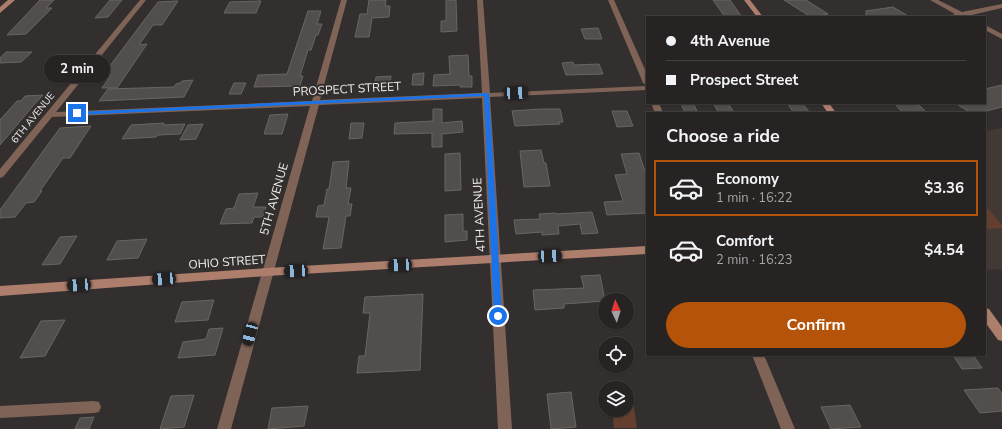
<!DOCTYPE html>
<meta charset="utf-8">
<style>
:root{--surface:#262322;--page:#2e2b2a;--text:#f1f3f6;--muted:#a4a4a5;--line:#424040;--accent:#b45309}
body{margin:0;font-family:"Nunito Sans",sans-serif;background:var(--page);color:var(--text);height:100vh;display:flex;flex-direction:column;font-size:15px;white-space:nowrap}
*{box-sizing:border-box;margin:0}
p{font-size:13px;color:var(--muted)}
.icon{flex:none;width:22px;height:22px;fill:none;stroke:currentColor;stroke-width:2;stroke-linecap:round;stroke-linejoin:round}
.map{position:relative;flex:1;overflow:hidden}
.details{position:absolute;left:646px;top:112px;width:340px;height:244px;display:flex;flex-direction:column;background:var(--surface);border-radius:0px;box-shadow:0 1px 3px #0004,0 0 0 1px var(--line)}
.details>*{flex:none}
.hud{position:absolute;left:646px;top:16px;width:340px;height:88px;border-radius:0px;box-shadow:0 1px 3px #0004,0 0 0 1px var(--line);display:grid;align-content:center;height:88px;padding:0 20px;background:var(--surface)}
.needle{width:26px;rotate:356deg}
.buttons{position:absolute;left:598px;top:293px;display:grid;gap:8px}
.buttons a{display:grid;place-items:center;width:36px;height:36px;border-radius:50%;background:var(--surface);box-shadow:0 1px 3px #0004,0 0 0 1px var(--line);font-size:20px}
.end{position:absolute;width:18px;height:18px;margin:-9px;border:5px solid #1a73e8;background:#fff;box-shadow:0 0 0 2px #fff}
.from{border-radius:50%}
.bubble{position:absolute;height:28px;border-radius:14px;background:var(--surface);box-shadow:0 1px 3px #0004,0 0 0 1px var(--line);font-size:13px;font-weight:700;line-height:28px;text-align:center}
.car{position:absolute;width:12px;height:24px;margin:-12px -6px;border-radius:5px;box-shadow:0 0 3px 1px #0007;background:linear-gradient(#222 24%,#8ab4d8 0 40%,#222 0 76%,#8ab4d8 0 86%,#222 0)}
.hud b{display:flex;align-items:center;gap:14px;height:38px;font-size:15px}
.hud b+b{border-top:1px solid var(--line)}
.hud i{width:10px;height:10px;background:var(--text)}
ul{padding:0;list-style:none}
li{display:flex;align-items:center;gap:12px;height:56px;margin:0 8px 6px;padding:0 12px;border:2px solid transparent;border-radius:0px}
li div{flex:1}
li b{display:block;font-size:15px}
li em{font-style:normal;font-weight:700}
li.active{border-color:var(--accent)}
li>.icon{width:36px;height:36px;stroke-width:1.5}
h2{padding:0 20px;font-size:18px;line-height:48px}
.action{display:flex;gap:8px;margin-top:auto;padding:8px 20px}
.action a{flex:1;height:46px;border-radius:24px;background:var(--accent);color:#fff;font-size:16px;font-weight:700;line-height:46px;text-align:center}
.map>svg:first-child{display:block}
</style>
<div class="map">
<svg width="1002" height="429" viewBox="0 0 1002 429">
<rect width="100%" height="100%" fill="#332f2e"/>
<!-- built -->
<path fill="#423834" d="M1002,128V269L985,270V131Z"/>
<!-- green -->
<g fill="#643f30">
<path d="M985,205L1002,225V228L985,229Z"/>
<path d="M627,395H632L637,428H614L612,410H627Z"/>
</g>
<!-- building -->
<g fill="#524e4c" stroke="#696563">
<path d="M40,0H54L46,8H52L26,34L7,35Z"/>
<path d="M110,0H122L108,17L95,18Z"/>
<path d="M369,0H386L385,6H390L389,17L372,18L369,37H355L360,14H367Z"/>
<path d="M446,0H456L457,31L441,32V21H446Z"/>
<path d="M713,0H730L742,17H725Z"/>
<path d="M784,0H806L828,14L811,17Z"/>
<path d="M178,1L162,25H153L139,45L147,44L117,88H102L111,75H103L158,2Z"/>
<path d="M261,1L256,13H224L230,2Z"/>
<path d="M893,7L910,17H866V11Z"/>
<path d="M308,11H321L317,24H322L318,35H316L311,50H308L300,76H303L300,86L254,87L258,75L287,74Z"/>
<path d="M598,28L602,39H585L581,29Z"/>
<path d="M6,52H32L21,62L0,63V58Z"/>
<path d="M468,55L469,76H472V87H460V85L433,86L434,75L450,74L449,56Z"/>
<path d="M573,62L574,65L599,64L603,74L566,75L562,63Z"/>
<path d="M424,73L423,85H412L413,74Z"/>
<path d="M391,76L390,86L374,87L376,77Z"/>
<path d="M193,80L184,97L99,101L108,89L174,87L176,84L180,83L182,81Z"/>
<path d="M234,83H246L241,94H229Z"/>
<path d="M1002,85V107L978,113H971L955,103H985V89Z"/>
<path d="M43,95L33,106L0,145V120L17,101H21L25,96Z"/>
<path d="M681,103H693L698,113H685Z"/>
<path d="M713,103H728L734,113H719Z"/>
<path d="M787,103H802L810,113H794Z"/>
<path d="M894,103H917L927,113H903Z"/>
<path d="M433,109H442V123L462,121L463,132L442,134V147H432V133L394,134L395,123L433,121Z"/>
<path d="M540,109H560L563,122H559L560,124L515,126L512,111Z"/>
<path d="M612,111H627L633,126L617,127Z"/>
<path d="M288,114L282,134H264L270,115Z"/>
<path d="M164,123L163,125L185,124L180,134L158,135L156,137L122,139L131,125Z"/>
<path d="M351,123H364L362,138L349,139Z"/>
<path d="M203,124L196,139L180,140L188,125Z"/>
<path d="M91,126L70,158H63L40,191H42L34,202L26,203L15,217L0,218V210L60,128Z"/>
<path d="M541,150L544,163H546L550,186L524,187L520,151Z"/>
<path d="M460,153L461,190L445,191V154Z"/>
<path d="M639,153L647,178V213L607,215L604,202L623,201L615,175L627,174L621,154Z"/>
<path d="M349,161L346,188H351L348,204H352L350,216H346L341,248L323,249L329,217H316L318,206L324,205L327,189H329L333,162Z"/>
<path d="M258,193L253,207H266L263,217H254L252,223L220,224L226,209L234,208L239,194Z"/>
<path d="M592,212L598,233L582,234L580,224L558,226L559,234L542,235V232L516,234L514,220L540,219L539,214L555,213L556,214Z"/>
<path d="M463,214V231H467V240L445,242V215Z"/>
<path d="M77,236L60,264L42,265L60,237Z"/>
<path d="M147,239L138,258L107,260L117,241Z"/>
<path d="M600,275L605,301L564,304V308L535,310L533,290L584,288L581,276Z"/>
<path d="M423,294L420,370L357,373L359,356H365L370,313H363L365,297Z"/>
<path d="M214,300L208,320L175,322L182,302Z"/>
<path d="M65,320L45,356L20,358L41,321Z"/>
<path d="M223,328L215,355L178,358L183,342L206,339L209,329Z"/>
<path d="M953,355H973L982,368L962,369Z"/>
<path d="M998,388L1002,394V411L980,413L964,390Z"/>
<path d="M571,392L576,427L551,429L547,394Z"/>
<path d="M194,395L184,427L160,429L171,396Z"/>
<path d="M850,405L861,427L831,429L821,407Z"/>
<path d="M308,406L304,426L268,429L272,408Z"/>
<path d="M94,417L89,429H75L80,418Z"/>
</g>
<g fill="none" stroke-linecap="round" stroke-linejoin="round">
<!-- street -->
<g fill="#806357" fill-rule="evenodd">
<path d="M140,0H146L56,112L312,101L341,0H347L320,100L482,93L477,0H483L490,93L647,86V90L490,97L512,429H498L482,98L319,105L231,429H217L310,106L52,117L3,177L0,178V169Z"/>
<path d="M608,0H614L647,74V85L643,83Z"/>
<path d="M930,0H938L962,12L1002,4V8L963,17H945L955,14Z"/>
<path d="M985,25L1002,34V39L985,30Z"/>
<path d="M651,103H659L663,113H655Z"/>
<path d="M752,355H764L795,429H781Z"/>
<path d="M94,401L99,402L101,407L99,412L94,413L0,418V406Z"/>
</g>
<!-- secondary -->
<g fill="#ad7e6c" fill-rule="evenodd">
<path d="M8,0H15L0,13V7Z"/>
<path d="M744,0H750L763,17H757Z"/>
<path d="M821,103H829L836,113H828Z"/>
<path d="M647,246V254L267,276L0,296V286L267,268Z"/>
<path d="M985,308L989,309L1002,327V341L998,340L985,322Z"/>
</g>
</g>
<!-- route -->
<path fill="#1a73e8" d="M489,93L502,316L498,320L494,316L484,96L77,115L75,113L77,112Z"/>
<g text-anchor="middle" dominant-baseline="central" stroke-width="4" stroke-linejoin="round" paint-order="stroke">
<!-- far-street labels -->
<g font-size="10" fill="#f1eeed" stroke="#332f2e">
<text transform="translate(33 118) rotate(-51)">6TH AVENUE</text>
</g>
<!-- street labels -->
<g font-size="12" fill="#f1eeed" stroke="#332f2e">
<text transform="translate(347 89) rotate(-3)">PROSPECT STREET</text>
<text transform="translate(274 199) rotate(-74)">5TH AVENUE</text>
<text transform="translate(479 215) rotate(-93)">4TH AVENUE</text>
<text transform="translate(227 262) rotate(-4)">OHIO STREET</text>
</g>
</g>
</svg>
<div class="buttons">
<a><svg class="needle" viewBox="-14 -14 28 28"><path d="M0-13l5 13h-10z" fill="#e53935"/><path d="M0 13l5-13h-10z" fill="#a4a4a5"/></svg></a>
<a><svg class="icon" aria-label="locate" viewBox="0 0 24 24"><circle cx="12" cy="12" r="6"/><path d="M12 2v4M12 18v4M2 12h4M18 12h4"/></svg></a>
<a><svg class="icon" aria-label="layers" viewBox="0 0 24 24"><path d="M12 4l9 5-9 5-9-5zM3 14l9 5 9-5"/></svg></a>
</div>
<i class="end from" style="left:498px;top:316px"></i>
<i class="end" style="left:77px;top:113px"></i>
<div class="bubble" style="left:44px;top:55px;width:66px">2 min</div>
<i class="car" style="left:516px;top:93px;rotate:87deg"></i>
<i class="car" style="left:550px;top:256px;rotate:87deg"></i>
<i class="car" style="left:400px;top:265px;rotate:267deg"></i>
<i class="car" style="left:296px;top:271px;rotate:267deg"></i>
<i class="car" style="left:164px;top:279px;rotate:266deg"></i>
<i class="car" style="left:79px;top:285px;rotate:266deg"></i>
<i class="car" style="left:250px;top:334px;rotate:195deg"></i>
<div class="hud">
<b><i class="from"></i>4th Avenue</b>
<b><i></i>Prospect Street</b>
</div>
<section class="details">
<h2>Choose a ride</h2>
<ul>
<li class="active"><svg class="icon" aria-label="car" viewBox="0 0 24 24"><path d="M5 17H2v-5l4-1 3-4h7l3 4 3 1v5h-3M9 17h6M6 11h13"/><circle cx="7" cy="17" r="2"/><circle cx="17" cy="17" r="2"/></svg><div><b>Economy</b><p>1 min · 16:22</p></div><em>$3.36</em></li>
<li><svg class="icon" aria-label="car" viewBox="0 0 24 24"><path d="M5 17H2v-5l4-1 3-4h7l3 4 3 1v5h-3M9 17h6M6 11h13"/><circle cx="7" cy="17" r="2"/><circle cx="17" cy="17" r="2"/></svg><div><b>Comfort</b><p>2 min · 16:23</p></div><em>$4.54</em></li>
</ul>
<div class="action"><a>Confirm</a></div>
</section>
</div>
